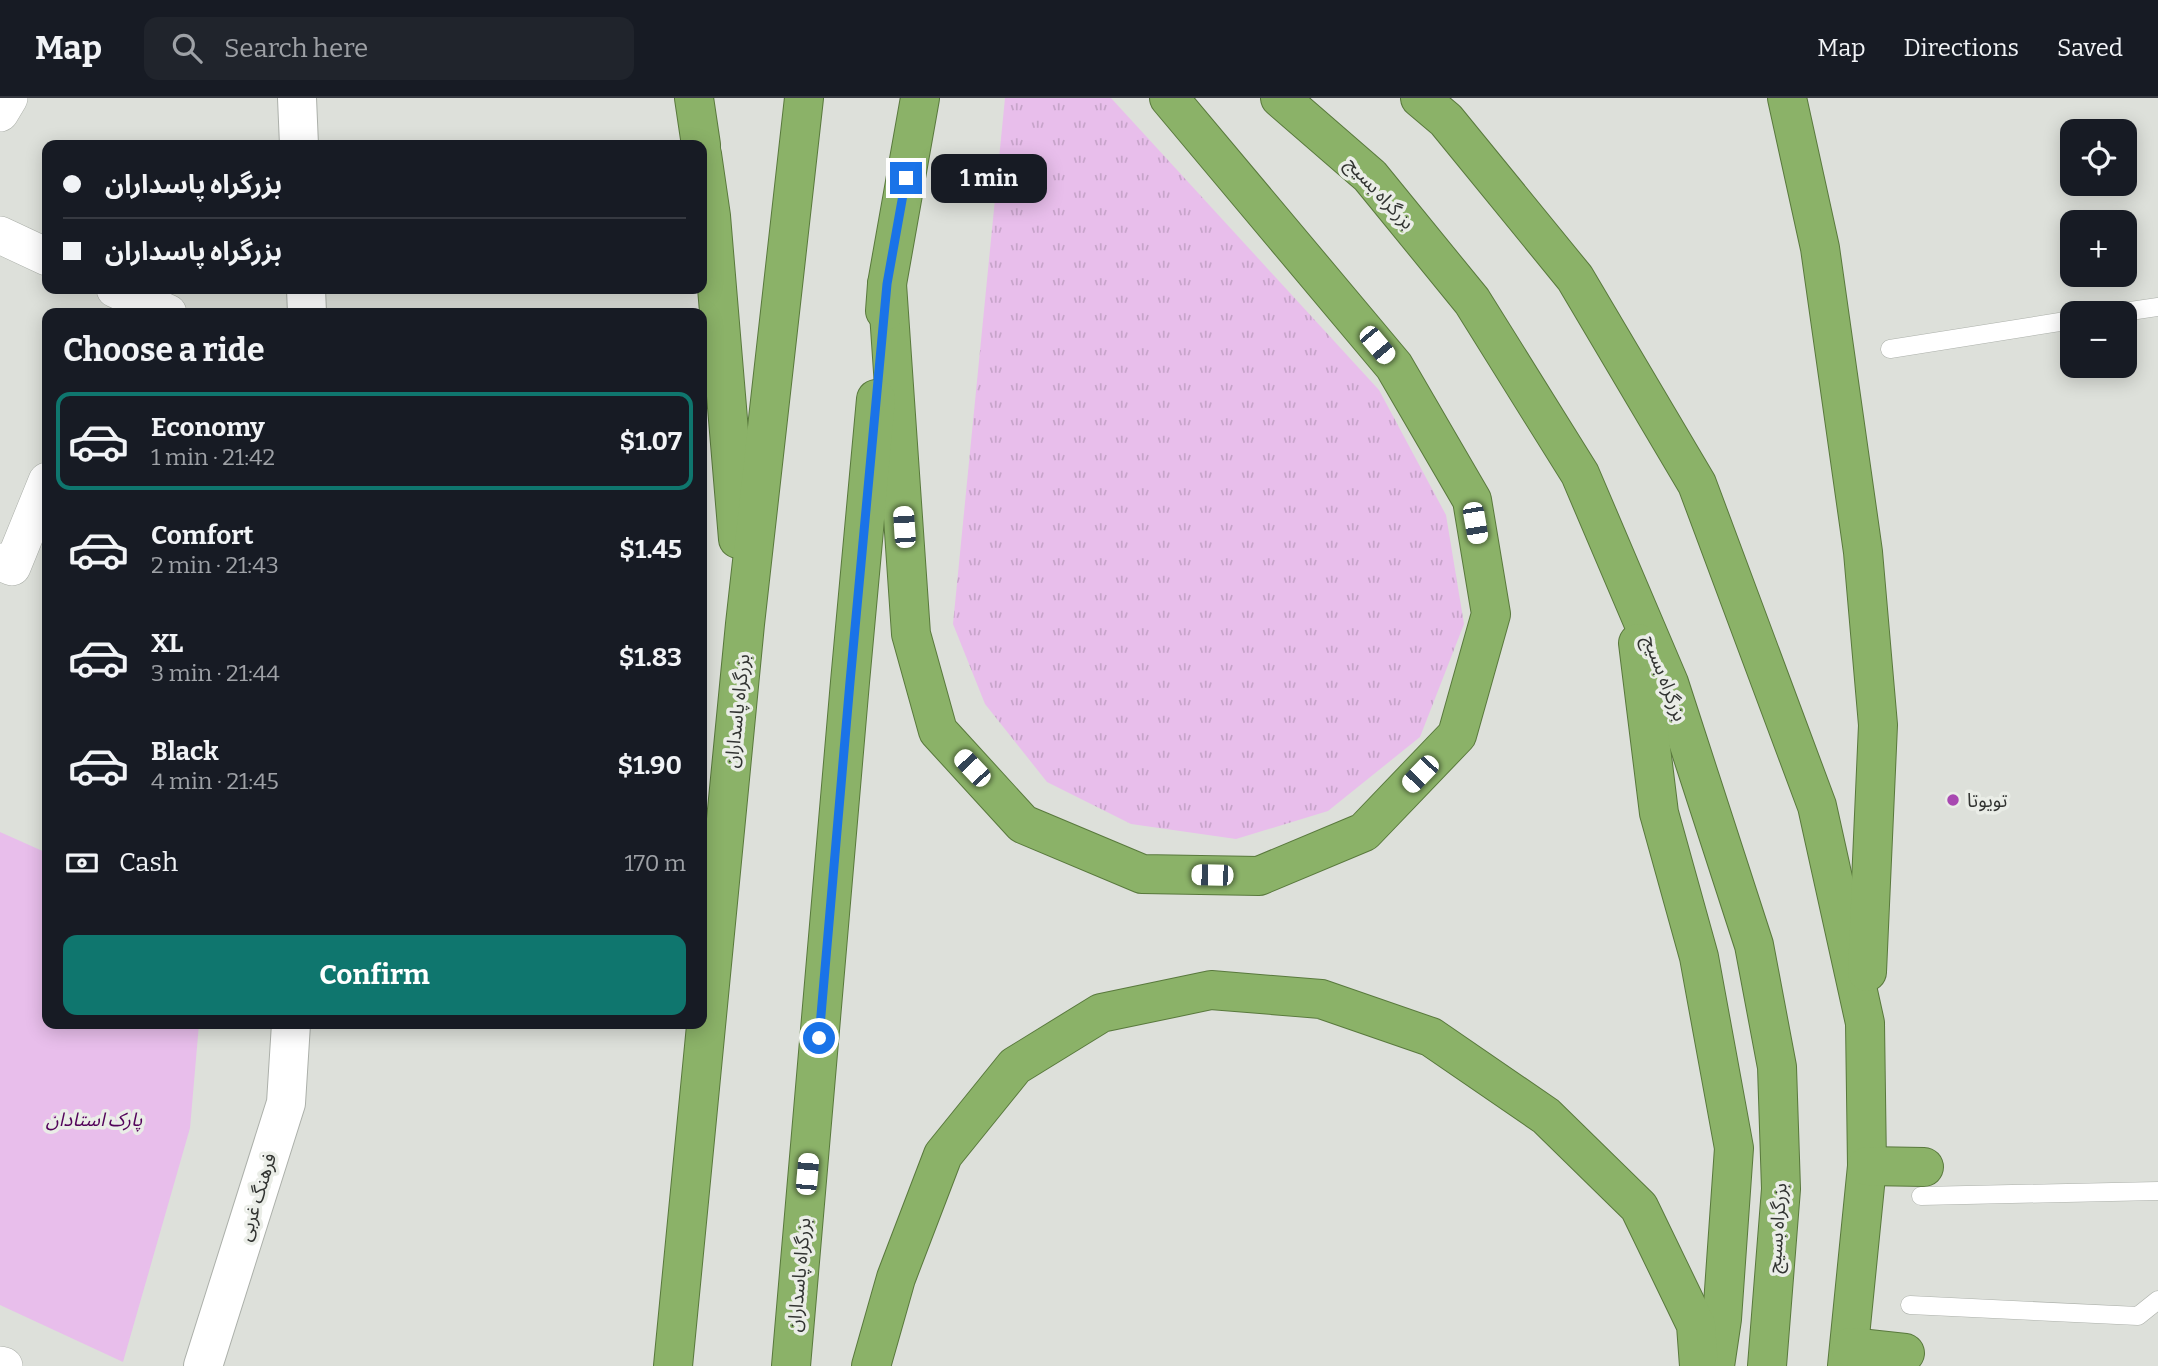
<!DOCTYPE html>
<meta charset="utf-8">
<style>
:root{--surface:#171b24;--page:#20242c;--text:#f1f3f6;--muted:#9ea1a6;--line:#363941;--accent:#0f766e}
body{margin:0;font-family:Bitter,"Noto Sans Arabic",serif;background:var(--page);color:var(--text);height:100vh;display:flex;flex-direction:column;font-size:26px;white-space:nowrap}
*{box-sizing:border-box;margin:0}
p{font-size:23px;color:var(--muted)}
.icon{flex:none;width:38px;height:38px;fill:none;stroke:currentColor;stroke-width:2;stroke-linecap:round;stroke-linejoin:round}
.map{position:relative;flex:1;overflow:hidden}
.panel{position:absolute;left:42px;top:210px;width:665px;height:721px;display:flex;flex-direction:column;background:var(--surface);border-radius:14px;box-shadow:0 4px 18px #0003}
.panel>*{flex:none}
.top-card{position:absolute;left:42px;top:42px;width:665px;height:154px;border-radius:14px;box-shadow:0 4px 18px #0003;display:grid;align-content:center;height:154px;padding:0 21px;background:var(--surface)}
.fabs{position:absolute;left:2060px;top:21px;display:grid;gap:14px}
.fabs a{display:grid;place-items:center;width:77px;height:77px;border-radius:14px;background:var(--surface);box-shadow:0 4px 18px #0003;font-size:35px}
.end{position:absolute;width:32px;height:32px;margin:-16px;border:9px solid #1a73e8;background:#fff;box-shadow:0 0 0 4px #fff}
.from{border-radius:50%}
.bubble{position:absolute;height:49px;border-radius:14px;background:var(--surface);box-shadow:0 4px 18px #0003;font-size:23px;font-weight:700;line-height:49px;text-align:center}
.car{position:absolute;width:21px;height:42px;margin:-21px -10px;border-radius:9px;box-shadow:0 0 5px 2px #0007;background:linear-gradient(#fff 24%,#345 0 40%,#fff 0 76%,#345 0 86%,#fff 0)}
.top-card b{display:flex;align-items:center;gap:24px;height:66px;font-size:26px}
.top-card b+b{border-top:2px solid var(--line)}
.top-card i{width:18px;height:18px;background:var(--text)}
ul{padding:0;list-style:none}
li{display:flex;align-items:center;gap:21px;height:98px;margin:0 14px 10px;padding:0 7px;border:4px solid transparent;border-radius:14px}
li div{flex:1}
li b{display:block;font-size:26px}
li em{font-style:normal;font-weight:700}
li.current{border-color:var(--accent)}
li>.icon{width:63px;height:63px;stroke-width:1.5}
h2{padding:0 21px;font-size:32px;line-height:84px}
.pay{display:flex;align-items:center;gap:18px;height:77px;padding:0 21px;font-size:26px}
.pay p{margin-inline-start:auto}
.cta{display:flex;gap:14px;margin-top:auto;padding:14px 21px}
.cta a{flex:1;height:80px;border-radius:14px;background:var(--accent);color:#fff;font-size:28px;font-weight:700;line-height:80px;text-align:center}
header{display:flex;align-items:center;gap:42px;box-sizing:border-box;height:98px;padding:0 35px;background:var(--surface);border-bottom:2px solid var(--line)}
header strong{font-size:33px}
nav{display:flex;gap:38px;margin-inline-start:auto;font-size:24px}
.search{width:490px;height:63px;background:var(--page);display:flex;align-items:center;gap:18px;box-sizing:border-box;padding:0 24px;border-radius:14px;color:var(--muted);font-size:26px}
.map>svg:first-child{display:block}
</style>
<header>
<strong>Map</strong>
<div class="search"><svg class="icon" aria-label="search" viewBox="0 0 24 24"><circle cx="10" cy="10" r="6"/><path d="M15 15l6 6"/></svg>Search here</div>
<nav><a>Map</a><a>Directions</a><a>Saved</a></nav>
</header>
<div class="map">
<svg width="2158" height="1268" viewBox="0 0 2158 1268">
<defs>
<pattern id="grass-tufts" width="24" height="20" patternUnits="userSpaceOnUse" patternTransform="scale(1.75)"><rect width="24" height="20" fill="#e8beeb"/><path d="M3 7l-1-3M5 7V3M7 7l1-3M15 17l-1-3M17 17v-4M19 17l1-3" fill="none" stroke="#c7a4ca"/></pattern>
</defs>
<rect width="100%" height="100%" fill="#dde0da"/>
<!-- grass -->
<path fill="url(#grass-tufts)" d="M1005,0H1111L1379,292L1446,417L1464,526L1420,639L1328,713L1236,741L1131,726L1047,684L985,606L953,526Z"/>
<!-- green -->
<path fill="#e8beeb" d="M0,734L47,755V926H199L190,1030L123,1264L0,1207Z"/>
<g fill="none" stroke-linecap="round" stroke-linejoin="round">
<!-- service casing -->
<g stroke="#acb0aa" stroke-width="19">
<g id="service">
<path d="M2117,215L2158,209"/>
<path d="M1890,251L2072,222"/>
<path d="M1921,1098L2158,1093"/>
<path d="M1910,1207L2138,1218L2158,1202"/>
</g>
</g>
<!-- minor casing -->
<g stroke="#acb0aa" stroke-width="38">
<g id="minor">
<path d="M0,15L9,0"/>
<path d="M0,137L47,159"/>
<path d="M115,191L168,215"/>
<path d="M0,464L12,469L47,383"/>
<path d="M0,1267L4,1268"/>
</g>
</g>
<!-- tertiary casing -->
<g stroke="#acb0aa" stroke-width="40">
<g id="tertiary">
<path d="M297,0L299,47"/>
<path d="M306,191L307,215"/>
<path d="M203,1268L286,1005L291,926"/>
</g>
</g>
<!-- trunk casing -->
<g stroke="#59793d" stroke-width="40">
<g id="trunk">
<path d="M694,0L701,47"/>
<path d="M1280,0L1370,78L1472,203L1580,376L1669,585L1754,847L1777,969L1781,1091L1767,1268"/>
<path d="M1420,0L1446,22L1575,180L1697,386L1817,708L1865,925L1867,1068L1847,1268"/>
<path d="M1787,0L1820,150L1863,454L1878,627L1867,874"/>
<path d="M702,56L711,118L738,441"/>
<path d="M887,186L911,536L938,633L1023,726L1142,776L1259,778L1364,734L1457,637L1491,516L1472,402L1394,268L1169,0"/>
<path d="M885,213L887,186L920,0"/>
<path d="M1638,545L1659,715L1699,859L1734,1050L1722,1221L1715,1268"/>
<path d="M1867,1068L1924,1069"/>
<path d="M1850,1249L1905,1255"/>
<path d="M673,1268L745,526L804,0"/>
<path d="M791,1268L850,584L876,301"/>
<path d="M871,1268L896,1180L943,1057L1015,968L1101,915L1211,892L1321,901L1431,939L1546,1018L1639,1109L1696,1227L1699,1268"/>
</g>
</g>
<!-- service -->
<use href="#service" stroke="#fff" stroke-width="18"/>
<!-- minor -->
<use href="#minor" stroke="#fff" stroke-width="37"/>
<!-- tertiary -->
<use href="#tertiary" stroke="#fff" stroke-width="38"/>
<!-- trunk -->
<use href="#trunk" stroke="#8bb268" stroke-width="38"/>
</g>
<g fill="none" stroke-linecap="round" stroke-linejoin="round">
<!-- route -->
<path stroke="#1a73e8" stroke-width="9" d="M819,940L850,584L887,186L906,80"/>
</g>
<!-- markers -->
<circle fill="#a848b1" stroke="#eaede7" stroke-width="2.5" cx="1953" cy="702" r="7"/>
<g text-anchor="middle" dominant-baseline="central" stroke-width="7" stroke-linejoin="round" paint-order="stroke">
<!-- street labels -->
<g font-size="19" fill="#313331" stroke="#eaede7">
<text transform="translate(1380 95) rotate(47)">بزرگراه بسیج</text>
<text transform="translate(1665 580) rotate(69)">بزرگراه بسیج</text>
<text transform="translate(737 613) rotate(-84)">بزرگراه پاسداران</text>
<text transform="translate(257 1099) rotate(-73)">فرهنگ غربی</text>
<text transform="translate(1777 1130) rotate(-86)">بزرگراه بسیج</text>
<text transform="translate(799 1177) rotate(-85)">بزرگراه پاسداران</text>
</g>
<!-- poi labels -->
<g font-size="19" fill="#313331" stroke="#eaede7" text-anchor="start">
<text x="1967" y="702">تویوتا</text>
</g>
<!-- park labels -->
<g font-size="19" font-style="italic" fill="#53035a" stroke="#eaede7">
<text x="94" y="1021">پارک استادان</text>
</g>
</g>
</svg>
<div class="fabs">
<a><svg class="icon" aria-label="locate" viewBox="0 0 24 24"><circle cx="12" cy="12" r="6"/><path d="M12 2v4M12 18v4M2 12h4M18 12h4"/></svg></a>
<a>+</a>
<a>−</a>
</div>
<i class="end from" style="left:819px;top:940px"></i>
<i class="end" style="left:906px;top:80px"></i>
<div class="bubble" style="left:931px;top:56px;width:116px">1 min</div>
<i class="car" style="left:1377px;top:247px;rotate:140deg"></i>
<i class="car" style="left:1475px;top:425px;rotate:170deg"></i>
<i class="car" style="left:904px;top:429px;rotate:356deg"></i>
<i class="car" style="left:972px;top:670px;rotate:317deg"></i>
<i class="car" style="left:1420px;top:676px;rotate:224deg"></i>
<i class="car" style="left:1212px;top:777px;rotate:271deg"></i>
<i class="car" style="left:807px;top:1076px;rotate:5deg"></i>
<div class="top-card">
<b><i class="from"></i>بزرگراه پاسداران</b>
<b><i></i>بزرگراه پاسداران</b>
</div>
<section class="panel">
<h2>Choose a ride</h2>
<ul>
<li class="current"><svg class="icon" aria-label="car" viewBox="0 0 24 24"><path d="M5 17H2v-5l4-1 3-4h7l3 4 3 1v5h-3M9 17h6M6 11h13"/><circle cx="7" cy="17" r="2"/><circle cx="17" cy="17" r="2"/></svg><div><b>Economy</b><p>1 min · 21:42</p></div><em>$1.07</em></li>
<li><svg class="icon" aria-label="car" viewBox="0 0 24 24"><path d="M5 17H2v-5l4-1 3-4h7l3 4 3 1v5h-3M9 17h6M6 11h13"/><circle cx="7" cy="17" r="2"/><circle cx="17" cy="17" r="2"/></svg><div><b>Comfort</b><p>2 min · 21:43</p></div><em>$1.45</em></li>
<li><svg class="icon" aria-label="car" viewBox="0 0 24 24"><path d="M5 17H2v-5l4-1 3-4h7l3 4 3 1v5h-3M9 17h6M6 11h13"/><circle cx="7" cy="17" r="2"/><circle cx="17" cy="17" r="2"/></svg><div><b>XL</b><p>3 min · 21:44</p></div><em>$1.83</em></li>
<li><svg class="icon" aria-label="car" viewBox="0 0 24 24"><path d="M5 17H2v-5l4-1 3-4h7l3 4 3 1v5h-3M9 17h6M6 11h13"/><circle cx="7" cy="17" r="2"/><circle cx="17" cy="17" r="2"/></svg><div><b>Black</b><p>4 min · 21:45</p></div><em>$1.90</em></li>
</ul>
<div class="pay"><svg class="icon" aria-label="cash" viewBox="0 0 24 24"><path d="M3 7h18v10H3z"/><circle cx="12" cy="12" r="2"/></svg>Cash<p>170 m</p></div>
<div class="cta"><a>Confirm</a></div>
</section>
</div>
